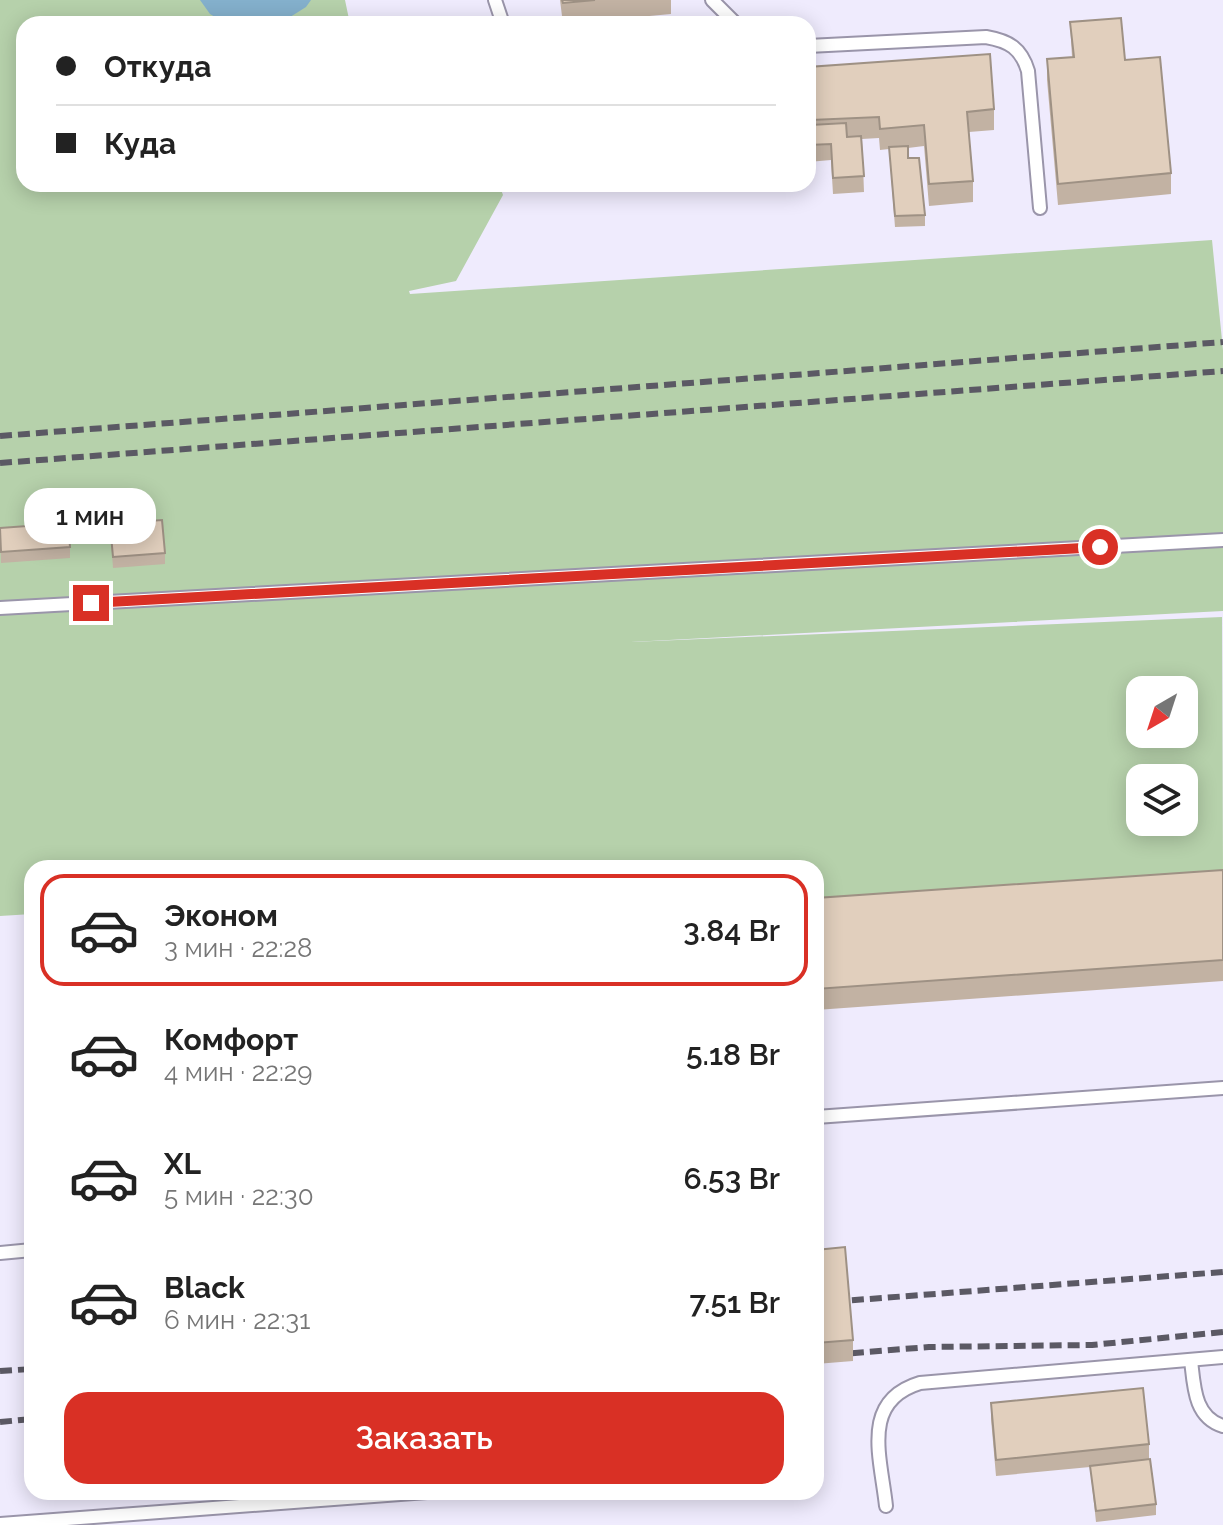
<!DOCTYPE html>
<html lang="ru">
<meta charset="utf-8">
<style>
:root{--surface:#fff;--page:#f2f2f2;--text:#222;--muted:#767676;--line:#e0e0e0;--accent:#d93025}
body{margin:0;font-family:Raleway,sans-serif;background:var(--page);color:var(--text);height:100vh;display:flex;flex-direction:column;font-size:30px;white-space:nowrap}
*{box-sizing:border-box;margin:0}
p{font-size:26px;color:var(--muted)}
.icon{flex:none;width:44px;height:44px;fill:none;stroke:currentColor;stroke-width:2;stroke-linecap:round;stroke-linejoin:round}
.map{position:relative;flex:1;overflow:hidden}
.panel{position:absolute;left:24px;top:860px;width:800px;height:640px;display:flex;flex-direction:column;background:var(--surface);border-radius:24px;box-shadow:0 4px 20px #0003}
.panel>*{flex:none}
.top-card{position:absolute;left:16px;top:16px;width:800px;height:176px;border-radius:24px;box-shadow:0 4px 20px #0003;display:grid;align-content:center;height:176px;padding:0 40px;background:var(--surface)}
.needle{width:52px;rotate:219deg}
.buttons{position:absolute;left:1126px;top:676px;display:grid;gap:16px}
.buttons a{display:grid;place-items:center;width:72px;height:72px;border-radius:16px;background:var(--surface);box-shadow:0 4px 20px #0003;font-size:40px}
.end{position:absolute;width:36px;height:36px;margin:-18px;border:10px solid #d93025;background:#fff;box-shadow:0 0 0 4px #fff}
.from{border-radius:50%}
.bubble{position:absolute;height:56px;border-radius:24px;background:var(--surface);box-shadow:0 4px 20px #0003;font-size:26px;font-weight:600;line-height:56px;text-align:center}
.top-card b{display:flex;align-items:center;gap:28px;height:76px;font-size:30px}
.top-card b+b{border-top:2px solid var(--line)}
.top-card i{width:20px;height:20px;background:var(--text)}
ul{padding:14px 0 0;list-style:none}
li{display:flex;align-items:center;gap:24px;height:112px;margin:0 16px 12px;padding:0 24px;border:4px solid transparent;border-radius:24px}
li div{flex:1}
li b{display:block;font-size:30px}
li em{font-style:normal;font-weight:600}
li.active{border-color:var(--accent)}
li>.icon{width:72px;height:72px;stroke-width:1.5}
.action{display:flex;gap:16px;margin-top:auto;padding:16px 40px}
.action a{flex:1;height:92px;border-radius:24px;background:var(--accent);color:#fff;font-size:32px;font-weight:600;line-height:92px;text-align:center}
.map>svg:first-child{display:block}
</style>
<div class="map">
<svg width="1223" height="1525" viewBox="0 0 1223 1525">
<rect width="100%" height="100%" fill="#efebfd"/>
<!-- green -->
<path fill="#b6d1ab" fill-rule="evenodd" d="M0,0H345L350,24H24V184H499L503,195L456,281L409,291L410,294L1212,240L1223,350V611L631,642L1222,617L1223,874L816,905V868H32V914L0,916ZM1140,690H1184V734H1140ZM1140,778H1184V822H1140Z"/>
<!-- water -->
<path fill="#84b0cc" d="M200,0H311L306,7L279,24H227L210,14Z"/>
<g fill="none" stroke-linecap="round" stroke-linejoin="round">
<!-- lane casing -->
<g stroke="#9a95aa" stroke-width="16">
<g id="lane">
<path d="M495,0L503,24"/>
<path d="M712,0L736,24"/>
<path d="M808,46L986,37C1009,41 1021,48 1028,71L1040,208"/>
<path d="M0,608L1223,540"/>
<path d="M816,1117L1223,1088"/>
<path d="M0,1253L32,1250"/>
<path d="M1191,1360C1194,1386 1194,1417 1223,1426"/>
<path d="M886,1506C881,1458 860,1401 920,1383L1223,1357"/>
<path d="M0,1524L427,1492"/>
</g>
</g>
<!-- lane -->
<use href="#lane" stroke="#fff" stroke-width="12"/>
<!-- rail -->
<g stroke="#5b5964" stroke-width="6" stroke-dasharray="12 6" stroke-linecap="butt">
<path d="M0,436L1223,342"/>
<path d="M0,463L1223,371"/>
<path d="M816,1303L1223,1272"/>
<path d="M816,1356L929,1347L1092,1345L1223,1332"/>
<path d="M0,1371L32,1369"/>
<path d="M0,1422L32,1419"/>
</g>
</g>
<!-- wall -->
<g fill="#c2b2a3">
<path d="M560,0H671V14L563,24Z"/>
<path d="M1070,22L1125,60L1171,173V194L1058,205L1047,80V59L1072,57Z"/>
<path d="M808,67L994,109V130L969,132L973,181V202L929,206L924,146L908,148V158L925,215V226L895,227L889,149L880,150L879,138L862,139L864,192L833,194L831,160L808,162Z"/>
<path d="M110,524L165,553V564L113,568Z"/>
<path d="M0,528L70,547V558L1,563Z"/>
<path d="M1223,870V981L816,1010V898Z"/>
<path d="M816,1250L853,1340V1361L816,1364Z"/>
<path d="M991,1403L1149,1444V1459L1156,1504V1515L1096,1522L1090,1467L996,1476L991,1419Z"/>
</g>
<!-- building -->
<g fill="#e1cfbd" stroke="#9e9184" stroke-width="2">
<path d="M562,0H595L563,3Z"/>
<path d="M1121,18L1125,60L1160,57L1171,173L1058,184L1047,59L1074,57L1070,22Z"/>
<path d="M990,54L994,109L967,112L973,181L929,184L924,125L880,129L879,117L811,120L808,91V67Z"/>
<path d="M808,105H810L811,125L846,123L847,137L861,136L864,176L833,178L831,144L808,145Z"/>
<path d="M908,146V158H919L925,215L895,216L889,147Z"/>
<path d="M162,520L165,553L113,557L110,524Z"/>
<path d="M68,523L70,547L1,552L0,528Z"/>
<path d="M1223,870V960L816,989V898Z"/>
<path d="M845,1247L853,1340L816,1343V1250Z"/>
<path d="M1143,1388L1149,1444L996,1460L991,1403Z"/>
<path d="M1150,1459L1156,1504L1096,1511L1090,1466Z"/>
</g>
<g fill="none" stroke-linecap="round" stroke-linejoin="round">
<!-- route -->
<path stroke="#d93025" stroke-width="10" d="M91,603L1100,547"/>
</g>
</svg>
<div class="buttons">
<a><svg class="needle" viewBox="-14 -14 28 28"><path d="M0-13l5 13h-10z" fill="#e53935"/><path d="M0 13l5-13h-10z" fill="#767676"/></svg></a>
<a><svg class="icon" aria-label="layers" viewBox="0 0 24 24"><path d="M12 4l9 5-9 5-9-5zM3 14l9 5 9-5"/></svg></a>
</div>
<i class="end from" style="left:1100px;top:547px"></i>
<i class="end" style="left:91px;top:603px"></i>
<div class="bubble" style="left:24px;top:488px;width:132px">1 мин</div>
<div class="top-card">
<b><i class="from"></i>Откуда</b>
<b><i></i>Куда</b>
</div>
<section class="panel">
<ul>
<li class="active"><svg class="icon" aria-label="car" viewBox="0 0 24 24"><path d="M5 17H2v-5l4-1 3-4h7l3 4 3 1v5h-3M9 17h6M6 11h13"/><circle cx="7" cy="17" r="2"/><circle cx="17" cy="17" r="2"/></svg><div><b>Эконом</b><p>3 мин · 22:28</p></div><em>3.84 Br</em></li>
<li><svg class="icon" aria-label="car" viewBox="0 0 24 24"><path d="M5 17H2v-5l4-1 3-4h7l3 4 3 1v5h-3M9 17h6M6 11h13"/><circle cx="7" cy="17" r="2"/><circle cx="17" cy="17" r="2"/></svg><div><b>Комфорт</b><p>4 мин · 22:29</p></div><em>5.18 Br</em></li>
<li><svg class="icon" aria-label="car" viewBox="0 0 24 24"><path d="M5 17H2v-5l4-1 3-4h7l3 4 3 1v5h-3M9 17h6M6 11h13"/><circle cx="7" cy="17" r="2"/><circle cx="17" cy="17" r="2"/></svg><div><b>XL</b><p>5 мин · 22:30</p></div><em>6.53 Br</em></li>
<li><svg class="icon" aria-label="car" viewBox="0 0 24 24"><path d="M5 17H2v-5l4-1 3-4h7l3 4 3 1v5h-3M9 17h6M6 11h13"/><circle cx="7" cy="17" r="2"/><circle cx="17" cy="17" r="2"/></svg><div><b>Black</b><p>6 мин · 22:31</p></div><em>7.51 Br</em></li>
</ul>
<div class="action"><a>Заказать</a></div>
</section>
</div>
